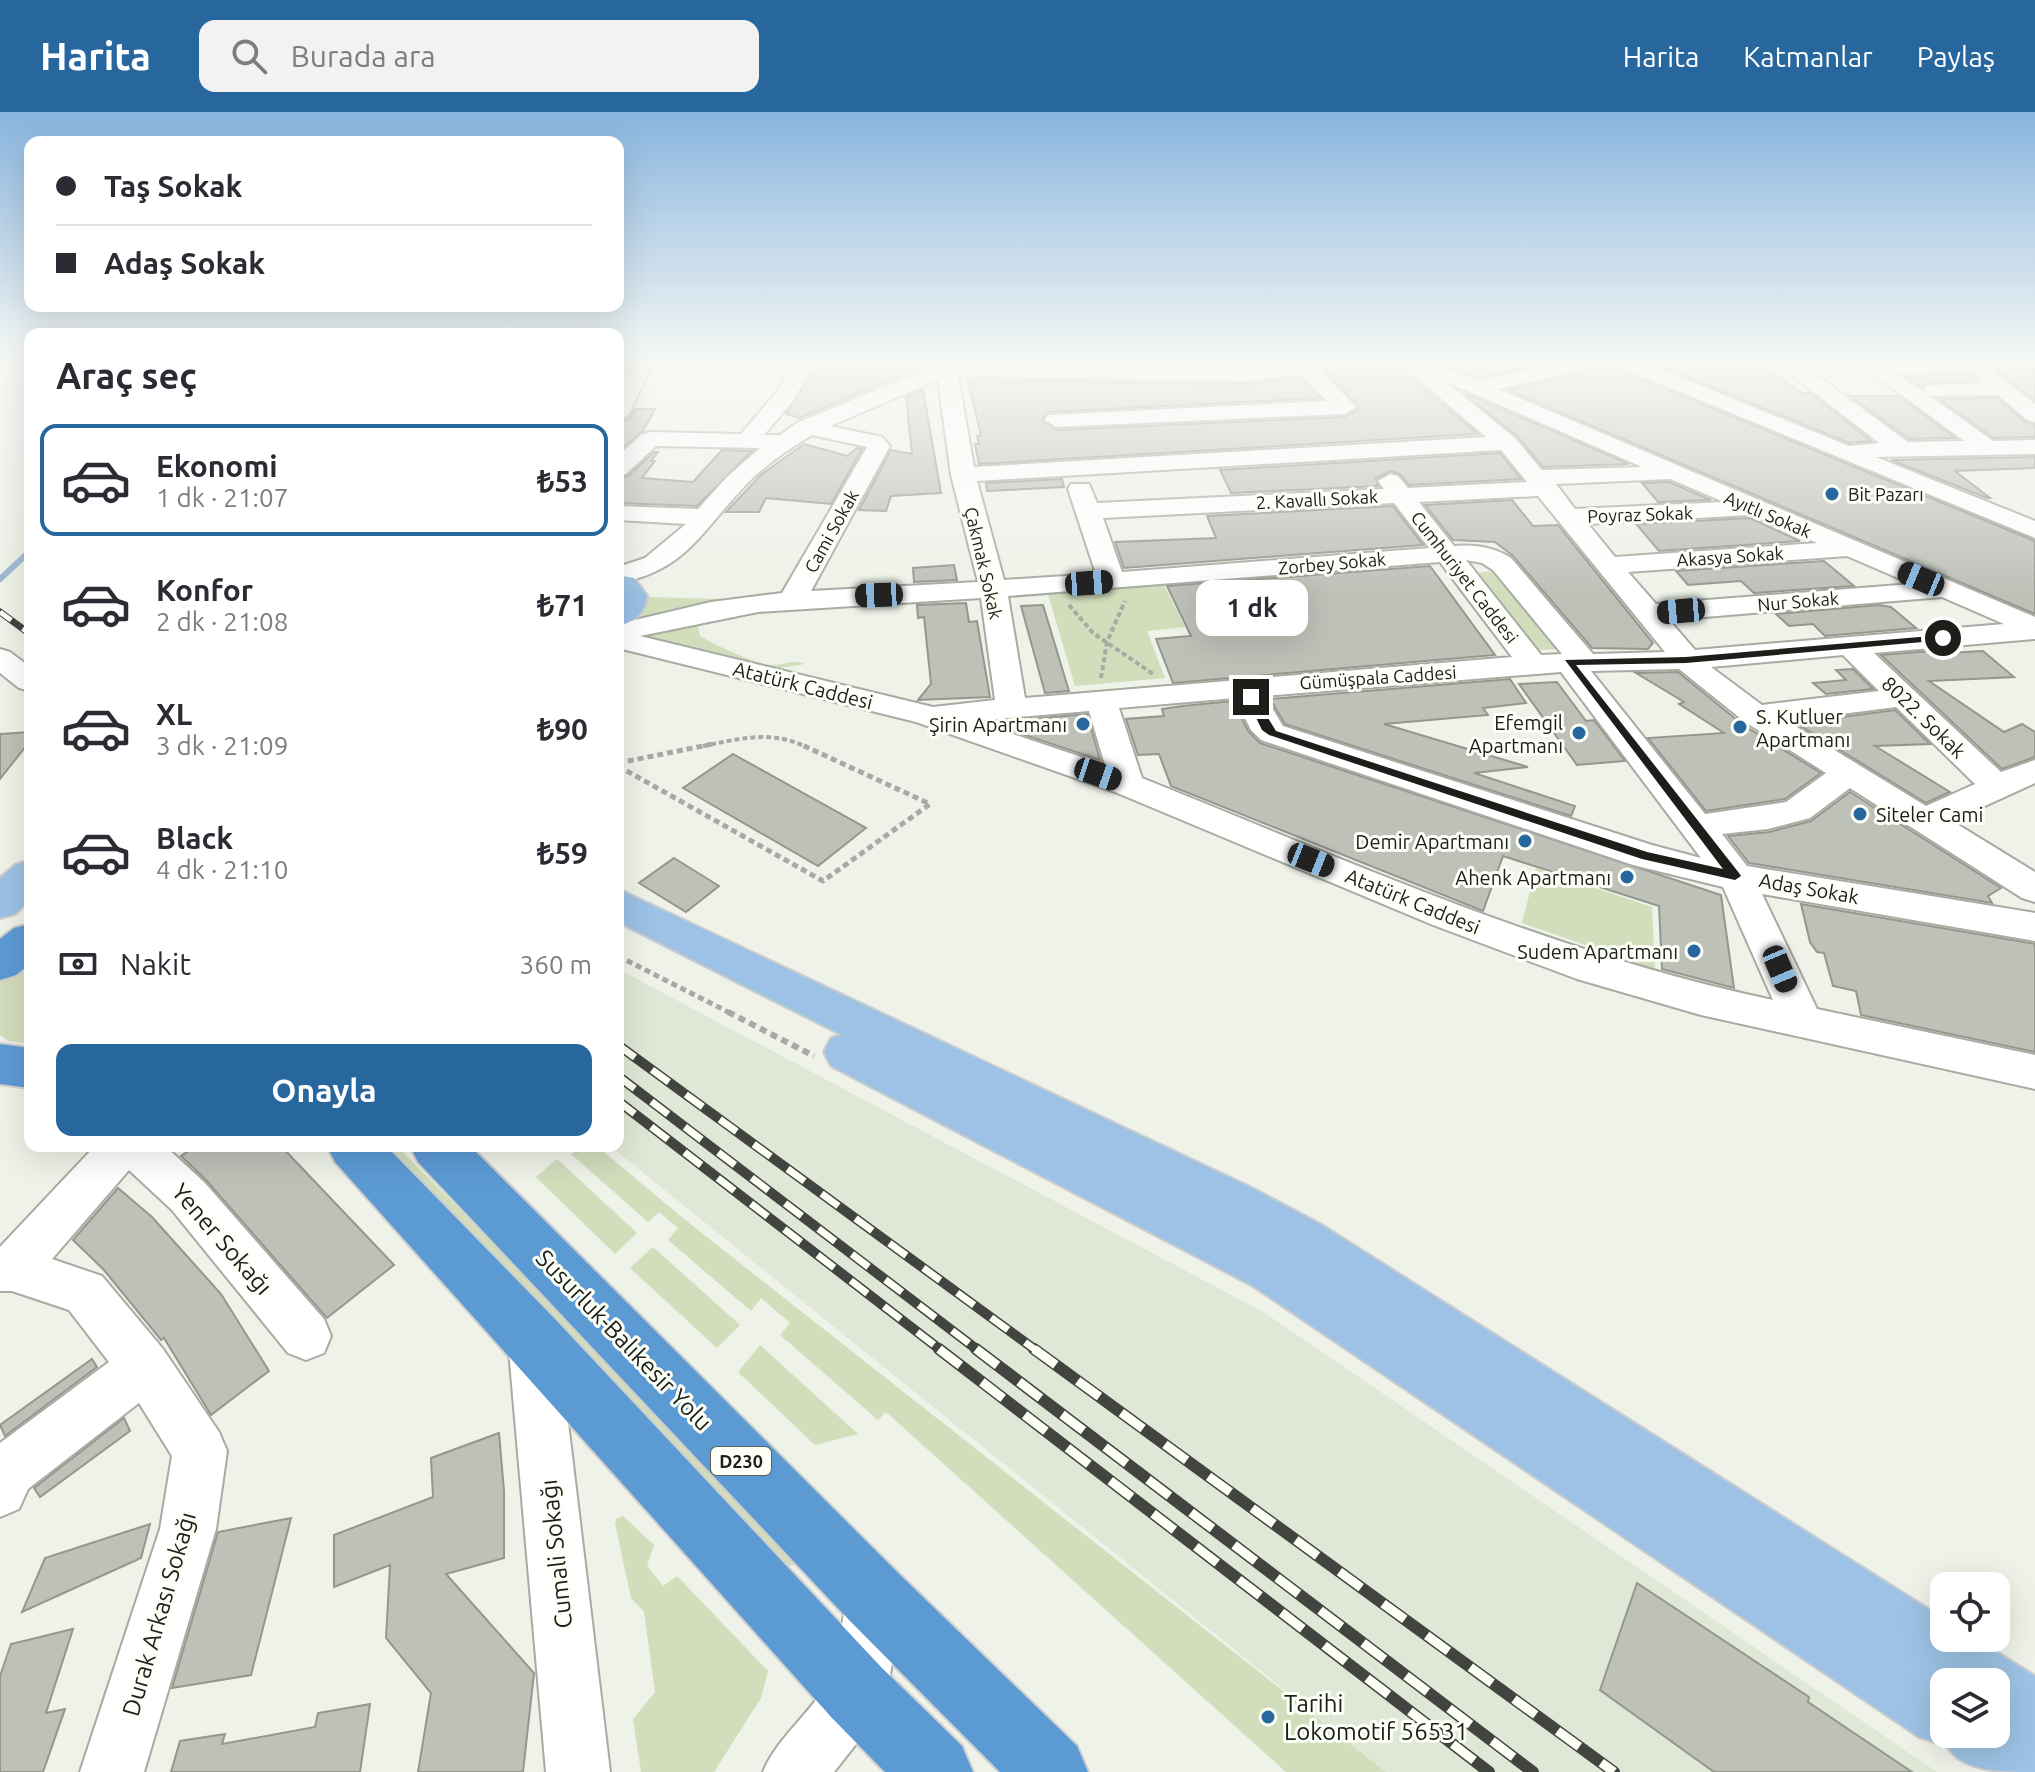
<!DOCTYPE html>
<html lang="tr">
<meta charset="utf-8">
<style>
:root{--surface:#fff;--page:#f2f2f3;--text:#2b2b33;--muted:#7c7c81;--line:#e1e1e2;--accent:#28679d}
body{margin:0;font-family:Ubuntu,sans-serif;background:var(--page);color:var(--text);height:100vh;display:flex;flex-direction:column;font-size:30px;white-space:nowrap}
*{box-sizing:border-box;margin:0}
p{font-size:26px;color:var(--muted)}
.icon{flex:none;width:44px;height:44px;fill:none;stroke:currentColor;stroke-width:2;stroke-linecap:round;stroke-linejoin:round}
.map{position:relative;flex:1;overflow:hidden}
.sheet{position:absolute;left:24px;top:216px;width:600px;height:824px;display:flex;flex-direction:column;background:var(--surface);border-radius:16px;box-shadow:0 8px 32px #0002}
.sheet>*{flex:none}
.guide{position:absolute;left:24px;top:24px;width:600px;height:176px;border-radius:16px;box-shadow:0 8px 32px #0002;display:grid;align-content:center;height:176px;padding:0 32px;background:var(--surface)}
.buttons{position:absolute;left:1930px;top:1460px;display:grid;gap:16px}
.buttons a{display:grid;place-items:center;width:80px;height:80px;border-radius:16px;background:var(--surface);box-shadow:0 8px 32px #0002;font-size:40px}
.end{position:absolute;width:36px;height:36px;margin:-18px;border:10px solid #1c1e1a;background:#fff;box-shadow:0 0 0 4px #fff}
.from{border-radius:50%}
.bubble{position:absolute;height:56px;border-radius:16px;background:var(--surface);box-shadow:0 8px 32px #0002;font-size:26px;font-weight:700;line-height:56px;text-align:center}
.car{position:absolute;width:24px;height:48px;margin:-24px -12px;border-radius:10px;box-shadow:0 0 6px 2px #0007;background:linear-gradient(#222 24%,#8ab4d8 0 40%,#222 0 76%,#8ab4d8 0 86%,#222 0)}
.guide b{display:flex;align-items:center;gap:28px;height:76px;font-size:30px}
.guide b+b{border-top:2px solid var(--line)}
.guide i{width:20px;height:20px;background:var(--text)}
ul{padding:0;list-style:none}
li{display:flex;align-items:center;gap:24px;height:112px;margin:0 16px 12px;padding:0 16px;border:4px solid transparent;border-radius:16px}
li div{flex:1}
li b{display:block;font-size:30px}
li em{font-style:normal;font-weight:700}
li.selected{border-color:var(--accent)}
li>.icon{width:72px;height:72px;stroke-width:1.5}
h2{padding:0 32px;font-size:36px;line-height:96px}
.pay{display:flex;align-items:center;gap:20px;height:88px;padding:0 32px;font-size:30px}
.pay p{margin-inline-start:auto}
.button{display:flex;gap:16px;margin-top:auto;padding:16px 32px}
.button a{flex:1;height:92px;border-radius:16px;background:var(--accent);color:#fff;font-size:32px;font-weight:700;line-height:92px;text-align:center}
header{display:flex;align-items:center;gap:48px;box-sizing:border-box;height:112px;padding:0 40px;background:var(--accent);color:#fff}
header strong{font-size:38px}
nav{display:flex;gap:44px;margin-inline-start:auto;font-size:28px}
.search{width:560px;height:72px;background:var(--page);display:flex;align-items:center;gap:20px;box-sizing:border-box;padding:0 28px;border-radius:16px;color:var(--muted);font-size:30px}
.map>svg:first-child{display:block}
</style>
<header>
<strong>Harita</strong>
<div class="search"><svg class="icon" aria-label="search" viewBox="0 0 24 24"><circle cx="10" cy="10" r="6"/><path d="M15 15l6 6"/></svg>Burada ara</div>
<nav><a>Harita</a><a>Katmanlar</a><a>Paylaş</a></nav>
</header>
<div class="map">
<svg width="2035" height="1660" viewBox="0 0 2035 1660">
<rect width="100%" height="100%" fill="#eef2e8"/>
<!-- built -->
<path fill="#e1e7d6" d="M618,857L1265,1201L1937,1660H1386L610,1034H618Z"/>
<!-- green -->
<g fill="#d2ddbc">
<path d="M1494,458L1561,537L1539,538L1479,461Z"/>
<path d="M1164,473L1185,515L1147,519L1165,566L1075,574L1048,482Z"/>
<path d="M645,485L760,488L620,513Z"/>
<path d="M697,510L700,524C716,533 756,553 773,553C785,553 794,547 805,552L773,557L627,524Z"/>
<path d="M1536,756L1652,795L1655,857L1522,811Z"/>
<path d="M30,840V932L8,929L0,923V867Z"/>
<path d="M384,1034H397L800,1443L799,1451L789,1454Z"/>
<path d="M576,1034H597L679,1103L1386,1660H1286L886,1300L878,1308L780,1223L790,1211L761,1186L751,1199L668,1128L678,1116L659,1100L648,1110L571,1042L579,1037Z"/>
<path d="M557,1047L637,1121L615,1142L536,1065Z"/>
<path d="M653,1135L740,1213L717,1236L630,1156Z"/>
<path d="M760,1233L858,1322L815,1333L738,1260Z"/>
<path d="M623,1404L654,1433L647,1454L663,1474L677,1464L768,1559L761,1586L714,1660H641L633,1607L655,1580L644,1500L631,1486L615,1411L616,1407Z"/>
</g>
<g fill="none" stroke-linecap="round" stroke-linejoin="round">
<!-- stream -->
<path stroke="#98b4ce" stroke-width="6" d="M0,467L30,439"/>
</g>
<!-- building -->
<g fill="#bec1b8" stroke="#94978e" stroke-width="2">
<path d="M819,249H932V251L799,306L786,302Z"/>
<path d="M1390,249L1478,322L979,352L975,332H979L977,324H981L968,268L1249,272L1299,265L1320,286L1048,300L1042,309L1056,318L1345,305L1358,298V293L1327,261Z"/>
<path d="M1425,249H1555L1479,266L1443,252L1433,256Z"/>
<path d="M1609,249L1614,256L2035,429V502L1508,278L1604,256Z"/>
<path d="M1648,249H1754L1803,281H1810L1871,329L1849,331Z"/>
<path d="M1984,249H2035V288L1994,256L1985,253Z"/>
<path d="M1974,263L1978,268L1926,271L1923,276L1906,265Z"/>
<path d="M923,278L941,381L891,384L886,399L859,398L891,338L912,342L906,285Z"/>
<path d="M1464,281L1469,283L1629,352L1543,355L1517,324Z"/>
<path d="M1850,284H1898L1955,326L1909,327Z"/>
<path d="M1997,286L2025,310L2035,313V325L1994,326L1939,287Z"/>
<path d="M635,297H655L643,319L618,340V312L631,305Z"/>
<path d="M804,332L847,344L857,336L862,337L831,392L766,386L759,400H726L761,363Z"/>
<path d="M722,338L752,339L697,394L618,391V367L628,364L654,340H658L651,349H655L642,366L693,370Z"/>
<path d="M1500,341L1521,367L1409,373L1400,362L1391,359L1376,366L1378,374L1231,381L1220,358Z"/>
<path d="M2035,345V356L1955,359L1990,386H1987L1891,348Z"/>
<path d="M1062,367L1064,375L987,379L986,371Z"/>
<path d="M1669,370L1711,388L1658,390L1642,371Z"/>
<path d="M1512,388L1533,414L1558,413L1653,531L1648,537L1592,536L1513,444L1495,430L1453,428L1425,393Z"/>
<path d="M1393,394L1423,433L1124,456L1115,430L1216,426L1207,404Z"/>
<path d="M1750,406L1800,429L1659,439L1636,412Z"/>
<path d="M1824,449L1854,474L1754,481L1741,469L1688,473L1676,459Z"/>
<path d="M954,453L957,468L914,470L913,456Z"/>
<path d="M1430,454L1495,543L1173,571L1156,527L1191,524L1167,474Z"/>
<path d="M966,491L969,510L977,509L990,585L918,588L931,572L924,505L918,506L917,493Z"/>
<path d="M1043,493L1069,579L1045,581L1021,494Z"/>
<path d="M1879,493L1891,495L1916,516L1825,524L1813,512L1789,514L1776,502Z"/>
<path d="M1942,538L1946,541L1983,539L2014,565L1929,569L2004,620L2022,612L2035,620V645L2002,657L1881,543Z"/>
<path d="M1853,557L1873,577L1826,582L1813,571L1846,568L1836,558Z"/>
<path d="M1678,560L1743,613L1821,661L1785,687L1706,699L1648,626L1724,621L1679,592L1684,590L1636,561Z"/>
<path d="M1510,567L1526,591L1483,596L1488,603L1384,612L1528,655L1474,661L1575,694L1571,704L1285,612L1270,587Z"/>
<path d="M1557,570L1586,609L1594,608L1625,649L1577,653L1519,572Z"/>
<path d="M1233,589L1248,619L1260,631L1721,783L1734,876L1662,857L1659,794L1503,744L1483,799L1171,674L1159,642L1138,643L1126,607L1164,604L1162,597L1182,594Z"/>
<path d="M1895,598L1930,632L1875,634L1950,680L1926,691L1796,611Z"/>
<path d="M1087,602L1100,648L989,611L1052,605Z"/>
<path d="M30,620V629L0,667V622Z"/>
<path d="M733,642L866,716L818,754L683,676Z"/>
<path d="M1850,680L2001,776L1988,784L1992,791L1749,751L1728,724L1769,720L1811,709Z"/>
<path d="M674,746L719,774L686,800L639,771Z"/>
<path d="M1801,792L2035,832V940L1861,903L1856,879L1833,874L1824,841L1817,840L1810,830Z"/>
<path d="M196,1034H281L394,1153L327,1206L206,1068L181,1044Z"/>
<path d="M118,1076L152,1105L221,1182L269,1259L211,1303L164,1226L161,1228L104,1158L73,1128Z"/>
<path d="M92,1247L97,1255L5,1324L0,1313Z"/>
<path d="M124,1306L130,1319L40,1385L34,1376Z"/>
<path d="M499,1321L504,1379V1446L446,1462L534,1561L523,1660H418L431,1581L386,1526L390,1453L334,1475V1423L433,1385L431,1346Z"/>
<path d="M291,1406L251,1563L172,1576L218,1420Z"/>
<path d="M150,1412L141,1446L22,1500L45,1446Z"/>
<path d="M1637,1471L1809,1585L1808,1590L1912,1660H1714L1600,1578Z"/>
<path d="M73,1517L46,1601L65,1597L43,1660H0V1564L11,1532Z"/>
<path d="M370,1592L360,1660H171L180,1629L225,1622L222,1632L315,1615L318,1601Z"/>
</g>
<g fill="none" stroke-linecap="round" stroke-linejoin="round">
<!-- minor casing -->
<g stroke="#a8aba2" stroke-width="4">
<g id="minor">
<path d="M634,249H654L629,302L618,309V280Z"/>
<path d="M796,249H816L792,290L764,323H780L798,310L936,254L935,249L1249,257L1303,249H1356L1353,253L1321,259L1356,295L1345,302L1056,315L1045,308L1048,303L1327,289L1300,262L1249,269L958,264L974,355L1486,325L1397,249H1420L1433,260L1442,255L1479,269L1569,249H1606L1603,253L1498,277L2035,505V527L1874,541L2001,660L2035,648V671L1952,709L2035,760V790L2022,786L1850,676L1810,706L1768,717L1722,722L1747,754L2035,801V829L1762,782L1817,897L2035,943V977L1701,903L1577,867L1433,813L1115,680L916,610L618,536V512L711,490L782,481L867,335L812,323C787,338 763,354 743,376C700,421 685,459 618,471V455L645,446L686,412L618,408V394L698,397L727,365L760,336L656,334L626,362L618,364V344L642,322L650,320L741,322L775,282ZM938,268L951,363L978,470L811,479L890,334L882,325L830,314ZM1446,270L1470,280L1642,355L1542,358L1515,326ZM1501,338L1527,370L1408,376L1398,364L1390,362L1378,369L1384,377L1097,391L1089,372H1071L1068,377L1096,462L1004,468L977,369ZM1670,367L1724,390L1575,397L1556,372ZM1538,384L1665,540L1593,542L1511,446C1494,435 1475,432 1454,434L1419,390ZM1394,391L1429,436L1122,460L1103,406ZM1751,403L1817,431L1615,445L1588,412ZM1847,444L1912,472L1656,492L1628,460ZM1466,448L1482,451L1493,458L1562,542L1541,543ZM1440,450L1512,545L1025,586L1008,484ZM1942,485L2004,512L1695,538L1669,508ZM981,486L995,588L933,595L640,524L758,500ZM1843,543L1879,579L1762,593L1711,555ZM1679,557L1745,610L1826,661L1786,690L1705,702L1591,559ZM1561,560L1701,746L1652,733L1283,614L1265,584ZM1235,586L1251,618L1261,628L1633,753L1723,775L1773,888C1554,842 1349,749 1142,666L1119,596ZM1896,595L1975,672L1926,694L1787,609ZM1089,599L1105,653L974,609Z"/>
<path d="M1612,249H1640L1849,334L1879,331L1774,249H1797L1908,330L1964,329L1856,249L1981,250L1983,256L1992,258L2035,292V310L2027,308L1998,283L1930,284L1993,329L2035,328V342L1876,345L2035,409V426L1615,253ZM1976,260L1983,271L1934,273L1926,274L1925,281L1897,262Z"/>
<path d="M0,537L10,540L30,555V579L19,576L0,561Z"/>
<path d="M95,1034H165L204,1070L324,1207L331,1224L324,1241L306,1248L288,1241L172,1098L129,1058L52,1147L102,1164L163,1237L219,1320L227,1339L216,1417L144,1660H80L160,1417L172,1344L139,1291L28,1377L19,1397L0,1405V1331L109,1250L69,1198L12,1179H0V1135Z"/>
<path d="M533,1202L551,1210L558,1227L610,1660H546L508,1227L515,1210Z"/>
<path d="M874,1456L894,1465L903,1485L887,1581L879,1603L834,1660H763C778,1624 811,1602 829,1568C841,1545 841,1495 854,1465Z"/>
</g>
</g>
<!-- major casing -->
<g stroke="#cdcecd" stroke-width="4">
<g id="major">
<path d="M623,464L634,466L647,484C645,501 634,510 618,514V465Z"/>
<path d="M30,748V788L15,802L0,806V766L15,753Z"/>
<path d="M618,777L1250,1075L1320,1112L1944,1507V1526H1974L2035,1564V1660C2003,1660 1962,1660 1947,1634L1919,1625L1253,1174L831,954L824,940L831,926L842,923L618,810ZM1944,1570H1996V1622H1944Z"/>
</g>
</g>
<!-- highway casing -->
<g stroke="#cdcecd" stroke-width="4">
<g id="highway">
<path d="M30,812V852L16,863L0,868V827L14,816Z"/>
<path d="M0,932L30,936V976L0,972Z"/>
<path d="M327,1034H386L553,1205L882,1556L962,1634L973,1660H885L832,1606L335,1050Z"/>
<path d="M410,1034H470L898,1461L1077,1634L1088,1660H1000L850,1509L418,1050Z"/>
</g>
</g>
<!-- path-far3 -->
<path stroke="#a6aaa2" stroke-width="3" stroke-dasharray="4 2" stroke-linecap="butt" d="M20,249H29"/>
<!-- path-far2 -->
<g stroke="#a6aaa2" stroke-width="4" stroke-dasharray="5 3" stroke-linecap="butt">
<path d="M1069,493L1093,521L1153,562"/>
<path d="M1101,566L1107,530L1125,489"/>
<path d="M703,634C739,627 770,618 804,634"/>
</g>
<!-- path-far1 -->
<g stroke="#a6aaa2" stroke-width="5" stroke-dasharray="6 4" stroke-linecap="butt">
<path d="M618,651L713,632"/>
<path d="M618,654L823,769L930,692L800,632"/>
<path d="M618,844L732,902"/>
</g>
<!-- path -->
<path stroke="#a6aaa2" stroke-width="6" stroke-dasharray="7 5" stroke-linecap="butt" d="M728,900L814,944"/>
<!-- minor -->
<use href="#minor" fill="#fff" fill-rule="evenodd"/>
<!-- major -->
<use href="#major" fill="#9dc2e5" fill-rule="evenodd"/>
<!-- highway -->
<use href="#highway" fill="#5c9ad4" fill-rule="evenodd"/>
<!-- rail-far2 casing -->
<g stroke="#42443f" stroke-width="7">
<path id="rail-far2" d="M0,500L30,522"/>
</g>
<!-- rail-far1 casing -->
<g stroke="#42443f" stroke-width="10">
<g id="rail-far1">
<path d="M618,933L1037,1239"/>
<path d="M618,964L979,1239"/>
<path d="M618,989L942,1239"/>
</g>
</g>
<!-- rail casing -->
<g stroke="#42443f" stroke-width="12">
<g id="rail">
<path d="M939,1237L1489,1660"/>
<path d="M976,1237L1533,1660"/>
<path d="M1034,1237L1614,1660"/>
</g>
</g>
<!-- rail-far2 -->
<use href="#rail-far2" stroke="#fcfff6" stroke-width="5" stroke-dasharray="14" stroke-linecap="butt"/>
<!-- rail-far1 -->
<use href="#rail-far1" stroke="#fcfff6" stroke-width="7" stroke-dasharray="21" stroke-linecap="butt"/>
<!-- rail -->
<use href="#rail" stroke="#fcfff6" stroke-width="9" stroke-dasharray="27" stroke-linecap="butt"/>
</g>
<!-- sky -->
<linearGradient id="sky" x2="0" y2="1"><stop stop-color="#88b4de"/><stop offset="0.52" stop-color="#f7f9f5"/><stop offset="1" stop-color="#f7f9f5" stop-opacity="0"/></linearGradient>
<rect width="2035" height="481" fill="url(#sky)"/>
<!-- route -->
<path fill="#1c1e1a" d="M1943,523L1946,528L1686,551L1576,553L1739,761L1741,764L1735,768L1642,747L1269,623L1262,618L1246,585L1254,583L1276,619L1647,740L1723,757L1565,548L1686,545Z"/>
<!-- markers -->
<g fill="#28679d" stroke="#fcfff6" stroke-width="3">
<circle cx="1832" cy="382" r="8"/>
<circle cx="1083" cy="612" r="8"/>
<circle cx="1740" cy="615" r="8"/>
<circle cx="1579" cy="621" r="8"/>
<circle cx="1860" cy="702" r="8"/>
<circle cx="1525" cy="729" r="8"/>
<circle cx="1627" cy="765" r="8"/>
<circle cx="1694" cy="839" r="8"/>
<circle cx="1268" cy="1605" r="8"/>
</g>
<g text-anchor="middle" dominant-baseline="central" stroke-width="6" stroke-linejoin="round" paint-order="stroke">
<!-- far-poi labels -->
<g font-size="18" fill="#1c1e1a" stroke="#fcfff6" text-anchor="start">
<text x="1848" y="382">Bit Pazarı</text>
</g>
<!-- far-street labels -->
<g font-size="18" fill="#1c1e1a" stroke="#fcfff6">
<text transform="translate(1317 387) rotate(-3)">2. Kavallı Sokak</text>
<text transform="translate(1640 402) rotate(-2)">Poyraz Sokak</text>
<text transform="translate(1768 402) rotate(23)">Ayıtlı Sokak</text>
<text transform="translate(831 419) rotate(-61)">Cami Sokak</text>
<text transform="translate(1730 444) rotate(-4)">Akasya Sokak</text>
<text transform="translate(984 451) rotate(77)">Çakmak Sokak</text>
<text transform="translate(1332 451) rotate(-5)">Zorbey Sokak</text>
<text transform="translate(1465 465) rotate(52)">Cumhuriyet Caddesi</text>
<text transform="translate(1798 489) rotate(-5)">Nur Sokak</text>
<text transform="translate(1378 565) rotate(-4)">Gümüşpala Caddesi</text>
</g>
<!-- shield labels -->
<rect fill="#fcfff6" stroke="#5f625c" stroke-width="2" x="711" y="1335" width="60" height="28" rx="6"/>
<g font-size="18" font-weight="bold" fill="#1c1e1a">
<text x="741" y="1349">D230</text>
</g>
<!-- street labels -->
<g font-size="20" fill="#1c1e1a" stroke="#fcfff6">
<text transform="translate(803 573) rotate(14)">Atatürk Caddesi</text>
<text transform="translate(1924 605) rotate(44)">8022. Sokak</text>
<text transform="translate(1809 776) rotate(10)">Adaş Sokak</text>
<text transform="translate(1413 789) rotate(22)">Atatürk Caddesi</text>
</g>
<!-- poi labels -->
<g font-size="20" fill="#1c1e1a" stroke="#fcfff6" text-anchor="end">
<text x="1756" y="604" text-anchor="start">S. Kutluer<tspan x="1756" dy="23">Apartmanı</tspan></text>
<text x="1563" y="610">Efemgil<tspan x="1563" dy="23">Apartmanı</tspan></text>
<text x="1067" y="612">Şirin Apartmanı</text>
<text x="1876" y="702" text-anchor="start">Siteler Cami</text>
<text x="1509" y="729">Demir Apartmanı</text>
<text x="1611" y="765">Ahenk Apartmanı</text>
<text x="1678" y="839">Sudem Apartmanı</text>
</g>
<!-- near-street labels -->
<g font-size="24" fill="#1c1e1a" stroke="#fcfff6">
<text transform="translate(222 1127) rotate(49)">Yener Sokağı</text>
<text transform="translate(624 1228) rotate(46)">Susurluk-Balıkesir Yolu</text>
<text transform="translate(556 1442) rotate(-96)">Cumali Sokağı</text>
<text transform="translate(159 1502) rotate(-74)">Durak Arkası Sokağı</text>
</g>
<!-- near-poi labels -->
<g font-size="24" fill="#1c1e1a" stroke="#fcfff6" text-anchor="start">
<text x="1284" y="1591">Tarihi<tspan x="1284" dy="28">Lokomotif 56531</tspan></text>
</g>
</g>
</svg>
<div class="buttons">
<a><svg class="icon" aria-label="locate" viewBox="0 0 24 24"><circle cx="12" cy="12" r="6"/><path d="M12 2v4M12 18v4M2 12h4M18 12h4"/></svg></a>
<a><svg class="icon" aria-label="layers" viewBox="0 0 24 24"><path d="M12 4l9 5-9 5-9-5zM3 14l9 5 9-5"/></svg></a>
</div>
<i class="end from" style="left:1943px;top:526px"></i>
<i class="end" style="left:1251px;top:585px"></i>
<div class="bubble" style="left:1196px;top:468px;width:112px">1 dk</div>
<i class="car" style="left:1921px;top:467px;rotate:293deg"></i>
<i class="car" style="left:1089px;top:471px;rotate:86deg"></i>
<i class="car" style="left:879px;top:483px;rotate:268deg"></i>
<i class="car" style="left:1681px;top:499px;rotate:265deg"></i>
<i class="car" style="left:1098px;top:662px;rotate:109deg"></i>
<i class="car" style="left:1311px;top:748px;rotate:112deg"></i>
<i class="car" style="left:1780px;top:857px;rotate:157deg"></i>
<div class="guide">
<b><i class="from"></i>Taş Sokak</b>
<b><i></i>Adaş Sokak</b>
</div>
<section class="sheet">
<h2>Araç seç</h2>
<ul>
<li class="selected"><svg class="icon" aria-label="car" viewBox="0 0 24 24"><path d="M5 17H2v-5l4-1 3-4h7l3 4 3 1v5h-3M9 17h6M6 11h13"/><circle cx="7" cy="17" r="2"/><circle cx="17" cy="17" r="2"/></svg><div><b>Ekonomi</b><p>1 dk · 21:07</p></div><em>₺53</em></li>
<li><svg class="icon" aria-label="car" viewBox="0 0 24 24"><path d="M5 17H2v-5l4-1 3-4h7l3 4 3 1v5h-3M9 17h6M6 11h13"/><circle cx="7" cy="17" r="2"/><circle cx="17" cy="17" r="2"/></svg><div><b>Konfor</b><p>2 dk · 21:08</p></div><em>₺71</em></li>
<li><svg class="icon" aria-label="car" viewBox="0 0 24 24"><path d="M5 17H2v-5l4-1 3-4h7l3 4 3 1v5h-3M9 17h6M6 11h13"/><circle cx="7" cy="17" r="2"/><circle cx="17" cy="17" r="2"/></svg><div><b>XL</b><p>3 dk · 21:09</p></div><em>₺90</em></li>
<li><svg class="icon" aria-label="car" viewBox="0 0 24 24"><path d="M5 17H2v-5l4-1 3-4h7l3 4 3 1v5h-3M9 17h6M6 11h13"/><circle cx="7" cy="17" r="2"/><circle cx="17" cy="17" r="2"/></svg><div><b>Black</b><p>4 dk · 21:10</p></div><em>₺59</em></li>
</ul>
<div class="pay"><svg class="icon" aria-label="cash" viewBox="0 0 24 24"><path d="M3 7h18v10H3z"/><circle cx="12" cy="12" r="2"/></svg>Nakit<p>360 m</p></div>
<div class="button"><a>Onayla</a></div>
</section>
</div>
